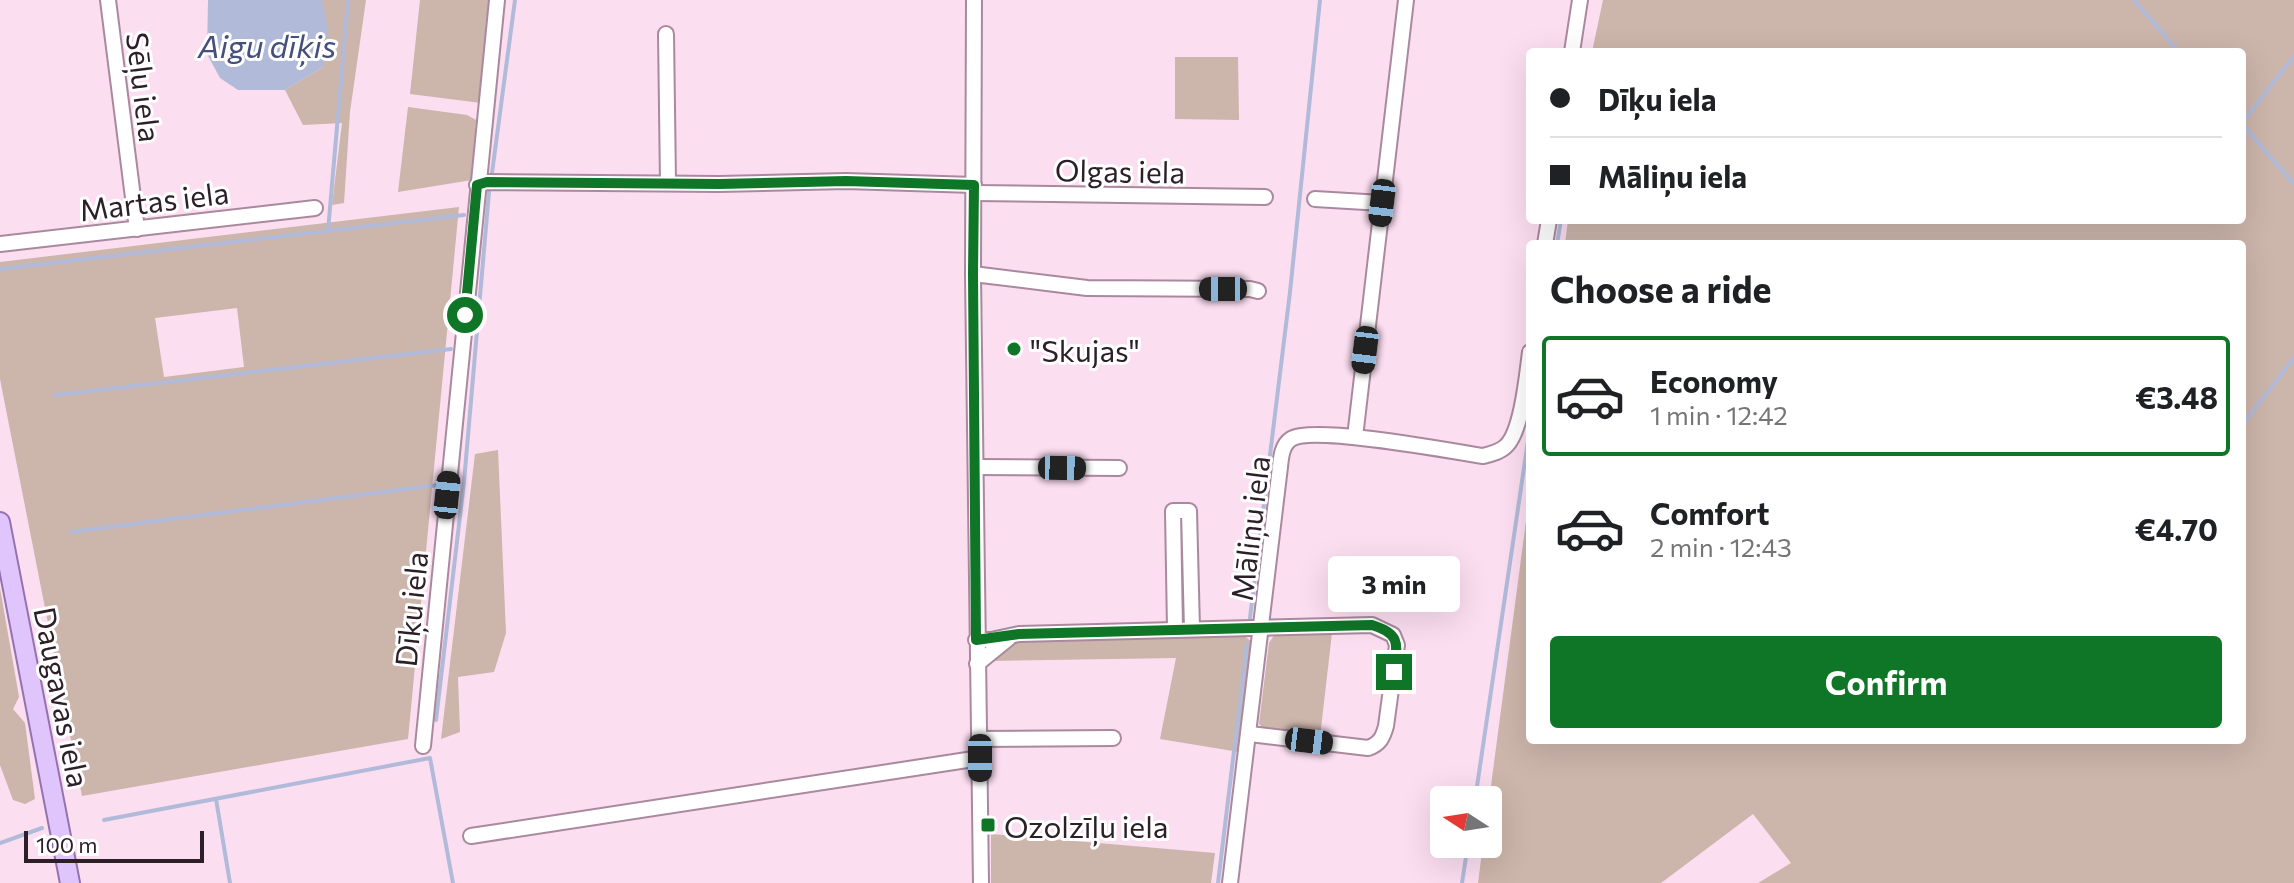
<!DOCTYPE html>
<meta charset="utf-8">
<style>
:root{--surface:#fff;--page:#f2f2f2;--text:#202124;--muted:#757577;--line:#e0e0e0;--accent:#107627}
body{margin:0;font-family:Commissioner,sans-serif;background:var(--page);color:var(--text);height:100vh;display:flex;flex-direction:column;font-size:30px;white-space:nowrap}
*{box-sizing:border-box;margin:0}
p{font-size:26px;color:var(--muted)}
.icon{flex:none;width:44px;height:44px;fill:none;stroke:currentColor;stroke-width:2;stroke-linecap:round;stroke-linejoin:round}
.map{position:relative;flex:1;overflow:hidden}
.panel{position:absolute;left:1526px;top:240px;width:720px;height:504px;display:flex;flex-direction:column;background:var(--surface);border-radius:8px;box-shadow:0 8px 32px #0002}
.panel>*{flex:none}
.guide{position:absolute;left:1526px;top:48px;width:720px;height:176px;border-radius:8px;box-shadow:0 8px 32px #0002;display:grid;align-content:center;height:176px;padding:0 24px;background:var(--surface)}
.needle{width:52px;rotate:282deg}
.tools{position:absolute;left:1430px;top:786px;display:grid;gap:16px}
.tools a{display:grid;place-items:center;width:72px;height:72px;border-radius:8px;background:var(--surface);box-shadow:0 8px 32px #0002;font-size:40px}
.scale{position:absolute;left:24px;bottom:20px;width:180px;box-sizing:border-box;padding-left:8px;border:4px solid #2c1f27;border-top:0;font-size:22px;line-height:28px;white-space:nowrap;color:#2c1f27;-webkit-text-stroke:6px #fff;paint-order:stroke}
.end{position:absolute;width:36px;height:36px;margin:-18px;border:10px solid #107627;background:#fff;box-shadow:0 0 0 4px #fff}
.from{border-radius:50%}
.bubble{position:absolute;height:56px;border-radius:8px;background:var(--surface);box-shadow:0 8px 32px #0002;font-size:26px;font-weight:700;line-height:56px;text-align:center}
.car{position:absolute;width:24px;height:48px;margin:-24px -12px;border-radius:10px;box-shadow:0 0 6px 2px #0007;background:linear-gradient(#222 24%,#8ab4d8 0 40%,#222 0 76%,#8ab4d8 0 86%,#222 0)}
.guide b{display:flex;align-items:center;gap:28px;height:76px;font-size:30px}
.guide b+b{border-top:2px solid var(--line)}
.guide i{width:20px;height:20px;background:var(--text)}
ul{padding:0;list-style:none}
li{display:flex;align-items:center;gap:24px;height:120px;margin:0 16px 12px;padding:0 8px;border:4px solid transparent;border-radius:8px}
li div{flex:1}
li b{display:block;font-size:30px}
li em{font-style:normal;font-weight:700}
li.current{border-color:var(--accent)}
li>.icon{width:72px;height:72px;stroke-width:1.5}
h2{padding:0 24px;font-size:36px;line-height:96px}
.button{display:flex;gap:16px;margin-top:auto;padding:16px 24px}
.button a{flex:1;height:92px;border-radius:8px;background:var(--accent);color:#fff;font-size:32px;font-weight:700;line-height:92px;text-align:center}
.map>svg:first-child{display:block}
</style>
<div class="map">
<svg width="2294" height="883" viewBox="0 0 2294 883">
<rect width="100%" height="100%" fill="#fbdef0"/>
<!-- green -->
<g fill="#ccb5ab" fill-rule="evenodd">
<path d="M322,0H366L350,112L344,203L332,205L342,123L303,125L285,90L323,67Z"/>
<path d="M420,0H491L481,103L410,94Z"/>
<path d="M1603,0H2294V883H1758L1791,863L1753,814L1661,883H1478L1483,844H1488V808L1530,491V740H2242V244H1565L1568,220H2242V52H1592Z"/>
<path d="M1175,57H1238L1239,120L1175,119Z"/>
<path d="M408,107L467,115L476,120L472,180L398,192Z"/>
<path d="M459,207L408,739L82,796L0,379V262ZM237,308L244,367L164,377L155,318Z"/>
<path d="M498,450L506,633L494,672L458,677L460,732L441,739L475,454Z"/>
<path d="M0,588L19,697L13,709L25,723L35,799L25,804L13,800L0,765Z"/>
<path d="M1332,633L1320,737L1266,731L1259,724L1269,643L1275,634Z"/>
<path d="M1243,635L1251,641L1239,752L1160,739L1176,658L990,661V656L1021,640Z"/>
<path d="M991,834L1215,853L1211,883H991Z"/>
</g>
<!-- water -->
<path fill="#b1bad9" d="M208,0H322L328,30L323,67L285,90H238L220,78L207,54Z"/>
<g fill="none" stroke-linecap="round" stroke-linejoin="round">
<!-- stream -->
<g stroke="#b1bad9" stroke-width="4">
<path d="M2134,0L2179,52"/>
<path d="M2242,123L2294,56"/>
<path d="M2242,124L2294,184"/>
<path d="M492,173L515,0"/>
<path d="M328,231L348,0"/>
<path d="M1557,244L1561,220"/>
<path d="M0,269L464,215"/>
<path d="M55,395L451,349"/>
<path d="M2242,425L2294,358"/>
<path d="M71,532L438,485"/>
<path d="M1250,618L1290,292L1320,0"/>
<path d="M436,720L464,482L489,192"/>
<path d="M216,799L230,883"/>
<path d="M1475,800L1530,427"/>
<path d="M104,820L430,758L453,883"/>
<path d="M0,843L42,828"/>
<path d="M1218,883L1247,644"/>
<path d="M1462,883L1468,844"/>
</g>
<!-- minor casing -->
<g stroke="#aa899e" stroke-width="18">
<g id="minor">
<path d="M108,0L137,229"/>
<path d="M974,0L973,274L981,883"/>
<path d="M666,34L668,183"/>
<path d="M1572,52L1580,0"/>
<path d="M477,185L487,182L719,184L846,181L974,185"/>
<path d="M975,193L1265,197"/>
<path d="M1315,199L1382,203"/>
<path d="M0,244L315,208"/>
<path d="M1545,244L1549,220"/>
<path d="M973,274L1087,288L1250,289L1258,291"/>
<path d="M1355,437L1406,0"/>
<path d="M976,467L1119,468"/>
<path d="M1175,629L1173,511H1189L1192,629"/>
<path d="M976,640H991L1019,634L1372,625L1393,635L1397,645L1386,726C1383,737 1380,744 1368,748L1250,734"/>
<path d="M977,664L1009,638"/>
<path d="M979,739L1113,738"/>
<path d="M423,746L497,0"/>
<path d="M471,836L980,758"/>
<path d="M1230,883L1280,467C1281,457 1282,445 1291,439C1313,425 1450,451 1483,456C1491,454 1500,452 1506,446C1522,431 1527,374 1530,352"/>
</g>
</g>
<!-- major casing -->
<g stroke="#9472b1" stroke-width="22">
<path id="major" d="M0,522L70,883"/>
</g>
<!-- minor -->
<use href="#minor" stroke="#fff" stroke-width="14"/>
<!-- major -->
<use href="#major" stroke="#e0c5fd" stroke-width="18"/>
</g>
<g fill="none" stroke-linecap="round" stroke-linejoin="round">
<!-- route -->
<path stroke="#107627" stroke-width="10" d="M465,315L477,185L487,182L719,184L846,181L974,185L973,274L976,640L1019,634L1372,625C1402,634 1397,645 1394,672"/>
</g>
<!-- markers -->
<g fill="#107627" stroke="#fff" stroke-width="3">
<circle cx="1014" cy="349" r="8"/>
<rect x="980" y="817" width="16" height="16" rx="4"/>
</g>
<g text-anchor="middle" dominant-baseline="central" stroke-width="6" stroke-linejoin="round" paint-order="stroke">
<!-- street labels -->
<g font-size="30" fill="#2c1f27" stroke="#fff">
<text transform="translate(145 87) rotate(83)">Sēļu iela</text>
<text transform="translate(1120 170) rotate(1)">Olgas iela</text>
<text transform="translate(154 200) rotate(-7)">Martas iela</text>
<text transform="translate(1249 528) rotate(-83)">Māliņu iela</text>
<text transform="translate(410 609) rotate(-84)">Dīķu iela</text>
<text transform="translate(63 697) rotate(79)">Daugavas iela</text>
</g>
<!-- poi labels -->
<g font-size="30" fill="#2c1f27" stroke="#fff" text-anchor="start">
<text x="1030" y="349">"Skujas"</text>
<text x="1004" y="825">Ozolzīļu iela</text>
</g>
<!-- water labels -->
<g font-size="32" font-style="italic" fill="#444f7b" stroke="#fff">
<text x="267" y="45">Aigu dīķis</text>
</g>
</g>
</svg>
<div class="tools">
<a><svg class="needle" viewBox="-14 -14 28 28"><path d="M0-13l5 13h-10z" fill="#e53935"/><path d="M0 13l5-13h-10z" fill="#757577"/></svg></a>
</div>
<div class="scale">100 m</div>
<i class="end from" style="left:465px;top:315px"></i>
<i class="end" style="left:1394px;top:672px"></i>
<div class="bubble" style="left:1328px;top:556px;width:132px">3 min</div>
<i class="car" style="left:1382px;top:203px;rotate:187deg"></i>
<i class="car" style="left:1223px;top:289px;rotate:270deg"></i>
<i class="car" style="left:1365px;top:350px;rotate:187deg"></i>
<i class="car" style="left:1062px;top:468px;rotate:91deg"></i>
<i class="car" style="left:447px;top:495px;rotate:6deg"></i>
<i class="car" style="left:1309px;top:741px;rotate:97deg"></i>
<i class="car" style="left:980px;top:758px;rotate:180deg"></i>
<div class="guide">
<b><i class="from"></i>Dīķu iela</b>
<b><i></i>Māliņu iela</b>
</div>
<section class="panel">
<h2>Choose a ride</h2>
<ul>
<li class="current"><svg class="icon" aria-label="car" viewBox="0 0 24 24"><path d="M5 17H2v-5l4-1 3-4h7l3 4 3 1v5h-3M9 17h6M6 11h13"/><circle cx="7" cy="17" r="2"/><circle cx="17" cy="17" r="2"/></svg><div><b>Economy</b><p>1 min · 12:42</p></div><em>€3.48</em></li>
<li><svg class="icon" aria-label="car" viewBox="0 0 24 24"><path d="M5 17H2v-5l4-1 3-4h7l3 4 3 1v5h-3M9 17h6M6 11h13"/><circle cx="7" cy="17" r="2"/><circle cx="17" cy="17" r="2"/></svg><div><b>Comfort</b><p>2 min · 12:43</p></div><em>€4.70</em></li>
</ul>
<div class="button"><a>Confirm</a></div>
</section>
</div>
